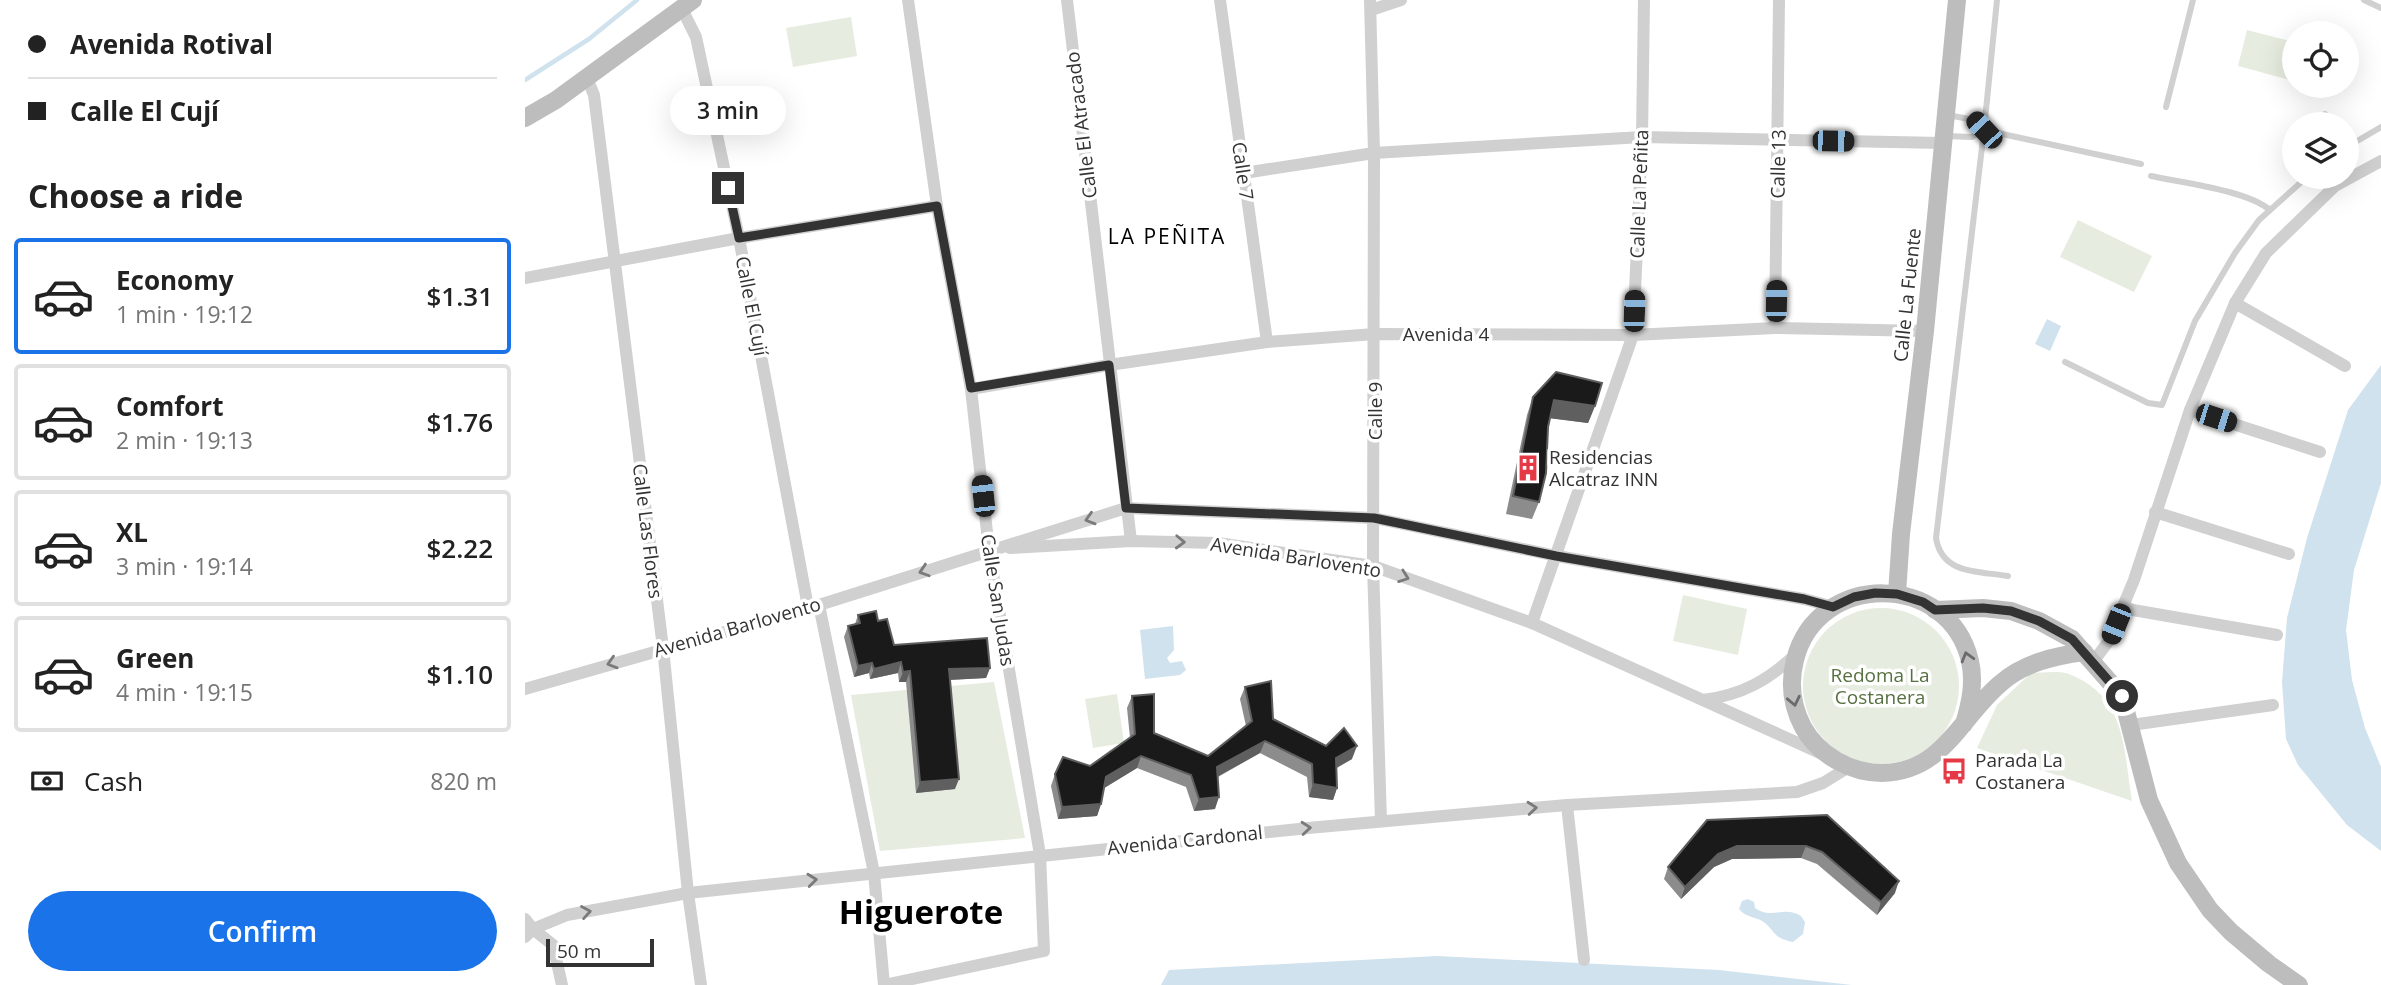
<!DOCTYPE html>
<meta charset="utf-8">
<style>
:root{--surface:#fff;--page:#f2f2f2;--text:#222;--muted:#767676;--line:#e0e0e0;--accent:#1a73e8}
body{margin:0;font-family:"Open Sans",sans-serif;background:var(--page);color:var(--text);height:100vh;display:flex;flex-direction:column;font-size:26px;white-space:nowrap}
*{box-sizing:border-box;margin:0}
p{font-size:23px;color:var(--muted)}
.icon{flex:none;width:38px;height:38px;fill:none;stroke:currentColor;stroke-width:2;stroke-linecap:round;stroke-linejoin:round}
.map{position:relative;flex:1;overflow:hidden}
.drawer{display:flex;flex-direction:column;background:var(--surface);width:525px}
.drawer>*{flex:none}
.banner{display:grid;align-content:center;height:154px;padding:0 28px;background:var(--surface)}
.fabs{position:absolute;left:1757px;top:21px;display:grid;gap:14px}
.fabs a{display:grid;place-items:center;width:77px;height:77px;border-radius:50%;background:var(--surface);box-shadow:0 7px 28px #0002;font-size:35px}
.scale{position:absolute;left:21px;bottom:18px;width:108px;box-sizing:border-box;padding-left:7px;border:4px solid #333;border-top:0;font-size:19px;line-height:24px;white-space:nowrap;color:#333;-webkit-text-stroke:5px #fff;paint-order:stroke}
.end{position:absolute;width:32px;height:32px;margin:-16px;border:9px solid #333;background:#fff;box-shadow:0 0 0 4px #fff}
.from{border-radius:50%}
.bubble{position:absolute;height:49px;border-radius:24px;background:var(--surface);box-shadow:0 7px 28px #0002;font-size:23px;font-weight:600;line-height:49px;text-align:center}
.car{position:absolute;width:21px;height:42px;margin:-21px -10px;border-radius:9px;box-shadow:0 0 5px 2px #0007;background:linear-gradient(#222 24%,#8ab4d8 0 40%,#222 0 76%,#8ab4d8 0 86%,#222 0)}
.banner b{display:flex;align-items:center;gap:24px;height:66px;font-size:26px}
.banner b+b{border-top:2px solid var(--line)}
.banner i{width:18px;height:18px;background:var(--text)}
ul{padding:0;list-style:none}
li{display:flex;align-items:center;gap:21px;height:116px;margin:0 14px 10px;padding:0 14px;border:4px solid var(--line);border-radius:7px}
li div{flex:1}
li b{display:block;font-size:26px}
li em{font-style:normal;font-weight:600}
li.active{border-color:var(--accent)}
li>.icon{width:63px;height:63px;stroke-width:1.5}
h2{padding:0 28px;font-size:32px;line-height:84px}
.pay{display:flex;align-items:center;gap:18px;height:77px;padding:0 28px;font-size:26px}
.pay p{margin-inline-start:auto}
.button{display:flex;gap:14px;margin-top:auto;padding:14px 28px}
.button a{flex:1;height:80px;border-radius:42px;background:var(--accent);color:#fff;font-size:28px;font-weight:600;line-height:80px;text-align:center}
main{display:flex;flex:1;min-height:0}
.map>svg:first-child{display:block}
</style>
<main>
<section class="drawer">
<div class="banner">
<b><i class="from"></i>Avenida Rotival</b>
<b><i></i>Calle El Cují</b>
</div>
<h2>Choose a ride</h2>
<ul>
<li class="active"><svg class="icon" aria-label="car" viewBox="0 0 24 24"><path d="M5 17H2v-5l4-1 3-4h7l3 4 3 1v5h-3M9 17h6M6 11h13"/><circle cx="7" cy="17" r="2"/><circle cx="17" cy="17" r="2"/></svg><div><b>Economy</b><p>1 min · 19:12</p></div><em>$1.31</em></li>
<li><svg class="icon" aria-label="car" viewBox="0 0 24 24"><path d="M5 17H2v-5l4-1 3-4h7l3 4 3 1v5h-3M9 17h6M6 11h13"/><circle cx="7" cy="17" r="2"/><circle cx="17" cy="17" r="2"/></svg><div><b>Comfort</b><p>2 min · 19:13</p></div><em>$1.76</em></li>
<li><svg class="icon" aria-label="car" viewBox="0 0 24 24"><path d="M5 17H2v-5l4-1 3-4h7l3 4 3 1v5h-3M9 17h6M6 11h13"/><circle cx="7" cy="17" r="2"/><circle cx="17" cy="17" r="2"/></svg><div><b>XL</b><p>3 min · 19:14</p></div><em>$2.22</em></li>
<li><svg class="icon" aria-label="car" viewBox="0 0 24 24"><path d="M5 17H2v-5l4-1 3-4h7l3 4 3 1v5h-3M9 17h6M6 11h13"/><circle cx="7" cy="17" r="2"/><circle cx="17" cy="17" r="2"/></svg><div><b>Green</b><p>4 min · 19:15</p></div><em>$1.10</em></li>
</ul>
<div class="pay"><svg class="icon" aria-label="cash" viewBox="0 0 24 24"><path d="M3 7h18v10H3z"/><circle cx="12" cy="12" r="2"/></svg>Cash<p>820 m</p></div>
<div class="button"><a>Confirm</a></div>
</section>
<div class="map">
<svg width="1856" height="985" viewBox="0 0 1856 985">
<rect width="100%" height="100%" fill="#fff"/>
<!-- green -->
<g fill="#e6ecdf">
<path d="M326,17L332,56L268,67L261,28Z"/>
<path d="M1722,30L1769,42V81L1713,66Z"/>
<path d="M1553,220L1627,256L1609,292L1535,257Z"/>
<path d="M1158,595L1222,609L1213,655L1148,641Z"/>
<circle cx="1356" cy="686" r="78"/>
<path d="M1506,673C1517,673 1534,670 1544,674C1602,697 1598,748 1607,801L1452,748L1472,705Z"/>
<path d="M469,682L500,838L355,851L326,695Z"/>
<path d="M592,694L599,743L568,748L560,699Z"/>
</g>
<!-- water -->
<g fill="#cfe2ee">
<path d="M1522,319L1536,326L1525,351L1510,344Z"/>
<path d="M1856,365V483L1829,570L1821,630L1827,680L1840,728L1856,767V851L1822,825L1773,765L1761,739L1757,682L1762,618L1782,538L1823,410Z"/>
<path d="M648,626L649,650L642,658L645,663L657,661L661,670L655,675L620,679L615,630Z"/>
<path d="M1223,899L1229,902L1230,908C1247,920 1259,905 1276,916L1280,922L1278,934L1268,942C1249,938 1252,934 1240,923C1233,917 1221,918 1214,909L1217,901Z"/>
<path d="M912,956L1194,970L1327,985H636L644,970Z"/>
</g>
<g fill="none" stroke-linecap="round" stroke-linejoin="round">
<!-- stream -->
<path stroke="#cfe2ee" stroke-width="4.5" d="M0,80L64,39L112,0"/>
<!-- lane -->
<g stroke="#d0d0d0" stroke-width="6">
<path d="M1472,0L1459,130L1411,538C1417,575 1454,571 1483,576"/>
<path d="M1839,0L1856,8"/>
<path d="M1641,107L1668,0"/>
<path d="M1423,115L1449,120L1459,130L1616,164"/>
<path d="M1797,124L1800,114"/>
<path d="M1421,136L1447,137L1459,130"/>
<path d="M1822,147L1856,127"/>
<path d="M1626,176C1658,183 1721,190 1745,210"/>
<path d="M1540,362L1623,403L1637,405L1670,321L1710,253L1734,220L1782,177"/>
</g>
<!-- street -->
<g stroke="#d0d0d0" stroke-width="12">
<path d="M542,0L606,541"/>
<path d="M695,0L742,342"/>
<path d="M845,0L849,153L848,566L856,821"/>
<path d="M157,9L171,37L214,238L283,607"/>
<path d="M846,10L876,0"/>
<path d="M62,78L69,95L138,648L163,893L176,985"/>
<path d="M719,173L849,153L1117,137L1418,143"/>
<path d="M0,278L214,238L412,206"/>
<path d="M1710,303L1820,366"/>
<path d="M1250,328L1254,0"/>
<path d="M446,389L584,365L742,342L850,334L1108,335L1250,328L1400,331"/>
<path d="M1665,410L1795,452"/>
<path d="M1630,512L1764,554"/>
<path d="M485,548L606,541L693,543L848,566L1007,623L1295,753"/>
<path d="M294,605L349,873L359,985"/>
<path d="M1598,606L1608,610L1752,635"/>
<path d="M1007,623L1108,335L1117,137L1119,0"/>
<path d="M1568,662L1583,642L1609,580L1665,410L1710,303L1741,253L1810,186L1856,161"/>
<path d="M0,689L294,605L601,508L849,518L1032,556L1279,599L1309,607"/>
<path d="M1178,700C1217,695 1244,680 1272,653"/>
<path d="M1606,725L1748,705"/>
<path d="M1042,805L1059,960"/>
<path d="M0,919L8,929L28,945L37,985"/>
<path d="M0,937L8,929L42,915L163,893L783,828L1042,805L1272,792L1298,783L1324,767"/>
<path d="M359,985L519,951L515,855L464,550L446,389L412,206L383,0"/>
</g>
<!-- secondary -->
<g stroke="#bdbdbd" stroke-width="18">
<path d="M0,118L31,100L168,0"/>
<path d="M1372,594L1376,534L1400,331L1432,0"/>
<path d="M1410,610L1458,608L1486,611L1514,621L1547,639L1597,696L1624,800L1653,863L1685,910L1706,932L1744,964L1774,985"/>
<path d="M1439,724C1445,704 1450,683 1445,661C1424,571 1292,571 1270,660C1264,683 1267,706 1278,727C1293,755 1326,773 1357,773C1419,772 1435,717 1476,683C1499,663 1529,656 1559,652"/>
</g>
</g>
<!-- wall -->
<g fill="#8c8c8c">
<path d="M1008,397L1070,406L1063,423L1025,418L1014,502L1007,519L981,514L1002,415Z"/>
<path d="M333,615L353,621L369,645L465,668L461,678L425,680L430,789L391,793L381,682H374L373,673L345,679L344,673L329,677L319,637L323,626L330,624Z"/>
<path d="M720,687L748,719L827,759L812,768V788L808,800L784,797L782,777L735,753L693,777L690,809L669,811L661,787L612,768L579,788L576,804L572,816L533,819L526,786L530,774L565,766L605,738L602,708L607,696L629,733L683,756L721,726L715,699Z"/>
<path d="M1302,815L1370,893L1352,915L1292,864L1276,858L1207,859L1189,867L1156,899L1139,879L1143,867Z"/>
</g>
<!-- shaded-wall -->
<g fill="#5f5f5f">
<path d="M1029,400L1070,406L1063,423L1023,418Z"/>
<path d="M376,662L373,673L345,679L349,669Z"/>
<path d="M347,663L344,673L329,677L333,666Z"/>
<path d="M465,668L461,678L421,680L424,669Z"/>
<path d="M385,671L381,682H374L378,672Z"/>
<path d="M740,741L735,753L688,779L692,767Z"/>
<path d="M832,746L827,759L807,770L811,758Z"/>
<path d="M616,756L612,768L576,790L581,777Z"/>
<path d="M434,779L430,789L391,793L395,782Z"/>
<path d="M788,784L812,788L808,800L784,797Z"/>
<path d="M694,797L690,809L669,811L674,799Z"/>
<path d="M576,804L572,816L533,819L537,807Z"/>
<path d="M1212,846H1281L1276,858L1207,859L1189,867L1156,899L1160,887L1193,854Z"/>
<path d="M1374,881L1370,893L1352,915L1356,902Z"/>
</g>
<!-- building -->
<g fill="#1a1a1a" stroke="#5f5f5f" stroke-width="2">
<path d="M1031,372L1077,383L1070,406L1029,400L1023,427L1021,473L1014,502L988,496L1008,397Z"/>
<path d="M351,611L353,621L362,619L369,645L462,638L465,668L424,669L434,779L395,782L385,671L378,672L376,662L349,669L347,663L333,666L323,626L335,623L333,615Z"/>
<path d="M746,681L748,719L801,746L819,728L832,746L811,758L812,788L788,784L787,764L740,741L692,767L694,797L674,799L666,775L616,756L581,777L576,804L537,807L530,774L538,757L565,766L610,734L607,696L629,694V733L683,756L727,721L720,687Z"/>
<path d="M1302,815L1374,881L1356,902L1297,852L1281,846H1212L1193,854L1160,887L1143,867L1182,820Z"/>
</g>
<!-- one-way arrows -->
<defs><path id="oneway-chevron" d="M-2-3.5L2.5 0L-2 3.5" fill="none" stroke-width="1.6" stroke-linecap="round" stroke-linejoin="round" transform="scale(1.75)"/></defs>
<g stroke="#7a7a7a">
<use href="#oneway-chevron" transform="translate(565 519) rotate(163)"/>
<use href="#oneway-chevron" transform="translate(655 542) rotate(2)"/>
<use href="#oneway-chevron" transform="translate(399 571) rotate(162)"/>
<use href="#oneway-chevron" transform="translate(879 577) rotate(20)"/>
<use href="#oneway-chevron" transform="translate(87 663) rotate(163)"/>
<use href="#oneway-chevron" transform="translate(1007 808) rotate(-5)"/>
<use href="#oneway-chevron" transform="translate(781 828) rotate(-5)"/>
<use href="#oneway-chevron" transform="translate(287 880) rotate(-6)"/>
<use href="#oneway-chevron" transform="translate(61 912) rotate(-10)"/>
</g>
<g stroke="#6a6a6a">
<use href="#oneway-chevron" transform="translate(1442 657) rotate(-106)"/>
<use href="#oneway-chevron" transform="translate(1269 701) rotate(78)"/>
</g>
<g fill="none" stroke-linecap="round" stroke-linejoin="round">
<!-- route -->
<path stroke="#333" stroke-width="9" d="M203,188L214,238L412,206L446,388L584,365L601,508L849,518L1031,556L1279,599L1308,607L1329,597L1350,593L1372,594L1398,602L1410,610L1458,608L1486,611L1514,621L1547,639L1597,696"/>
</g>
<!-- icons -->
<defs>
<g id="building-bare" transform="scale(2.1)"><path d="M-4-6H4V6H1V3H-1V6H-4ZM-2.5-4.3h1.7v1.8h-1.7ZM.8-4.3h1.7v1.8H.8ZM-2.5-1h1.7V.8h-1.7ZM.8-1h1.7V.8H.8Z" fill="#e63946" stroke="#fff" stroke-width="2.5" paint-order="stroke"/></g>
<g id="bus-bare" transform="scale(2.1)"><path d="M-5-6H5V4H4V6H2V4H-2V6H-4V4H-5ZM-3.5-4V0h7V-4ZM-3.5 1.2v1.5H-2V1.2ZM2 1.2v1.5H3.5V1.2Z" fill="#e63946" stroke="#fff" stroke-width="2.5" paint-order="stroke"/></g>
</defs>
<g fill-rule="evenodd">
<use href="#building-bare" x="1003" y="468"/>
<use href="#bus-bare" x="1429" y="771"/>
</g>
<g text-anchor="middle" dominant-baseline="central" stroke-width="7" stroke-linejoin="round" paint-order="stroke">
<!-- street labels -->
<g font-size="19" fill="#333" stroke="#fff">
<text transform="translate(556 125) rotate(-97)">Calle El Atracado</text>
<text transform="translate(1253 164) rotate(-89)">Calle 13</text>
<text transform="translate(718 171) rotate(82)">Calle 7</text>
<text transform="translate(1114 194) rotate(-88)">Calle La Peñita</text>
<text transform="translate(1382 295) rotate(-84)">Calle La Fuente</text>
<text transform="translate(227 306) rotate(79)">Calle El Cují</text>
<text x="921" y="334">Avenida 4</text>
<text transform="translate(850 411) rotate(-90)">Calle 9</text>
<text transform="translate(123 531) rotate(83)">Calle Las Flores</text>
<text transform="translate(771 557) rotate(9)">Avenida Barlovento</text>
<text transform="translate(473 600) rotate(81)">Calle San Judas</text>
<text transform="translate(212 627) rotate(-16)">Avenida Barlovento</text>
<text transform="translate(660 840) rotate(-6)">Avenida Cardonal</text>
</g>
<!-- poi labels -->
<g font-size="19" fill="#333" stroke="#fff" text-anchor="start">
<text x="1024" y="457">Residencias<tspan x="1024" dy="22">Alcatraz INN</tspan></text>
<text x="1450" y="760">Parada La<tspan x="1450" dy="22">Costanera</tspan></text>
</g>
<!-- park labels -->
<g font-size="19" fill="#56703f" stroke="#fff">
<text x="1355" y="675">Redoma La<tspan x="1355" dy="22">Costanera</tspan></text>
</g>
<!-- neighbourhood labels -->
<g font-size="21" letter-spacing="2" fill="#000" stroke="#fff">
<text x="642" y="236">LA PEÑITA</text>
</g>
<!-- town labels -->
<g font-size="33" font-weight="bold" fill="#000" stroke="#fff">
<text x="396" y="911">Higuerote</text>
</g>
</g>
</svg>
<div class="fabs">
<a><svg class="icon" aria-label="locate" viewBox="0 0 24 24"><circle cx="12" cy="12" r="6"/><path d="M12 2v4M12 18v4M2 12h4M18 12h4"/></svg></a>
<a><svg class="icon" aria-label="layers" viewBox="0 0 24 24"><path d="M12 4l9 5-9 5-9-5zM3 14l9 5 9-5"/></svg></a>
</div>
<div class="scale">50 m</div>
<i class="end from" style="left:1597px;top:696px"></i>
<i class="end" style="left:203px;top:188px"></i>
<div class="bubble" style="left:145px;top:86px;width:116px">3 min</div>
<i class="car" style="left:1459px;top:130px;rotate:317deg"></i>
<i class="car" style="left:1308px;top:141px;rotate:91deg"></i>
<i class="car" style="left:1251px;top:301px;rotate:1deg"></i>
<i class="car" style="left:1109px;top:311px;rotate:2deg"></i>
<i class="car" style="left:1691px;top:418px;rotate:108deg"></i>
<i class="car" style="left:458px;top:496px;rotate:354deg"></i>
<i class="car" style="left:1591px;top:624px;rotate:202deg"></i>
</div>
</main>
